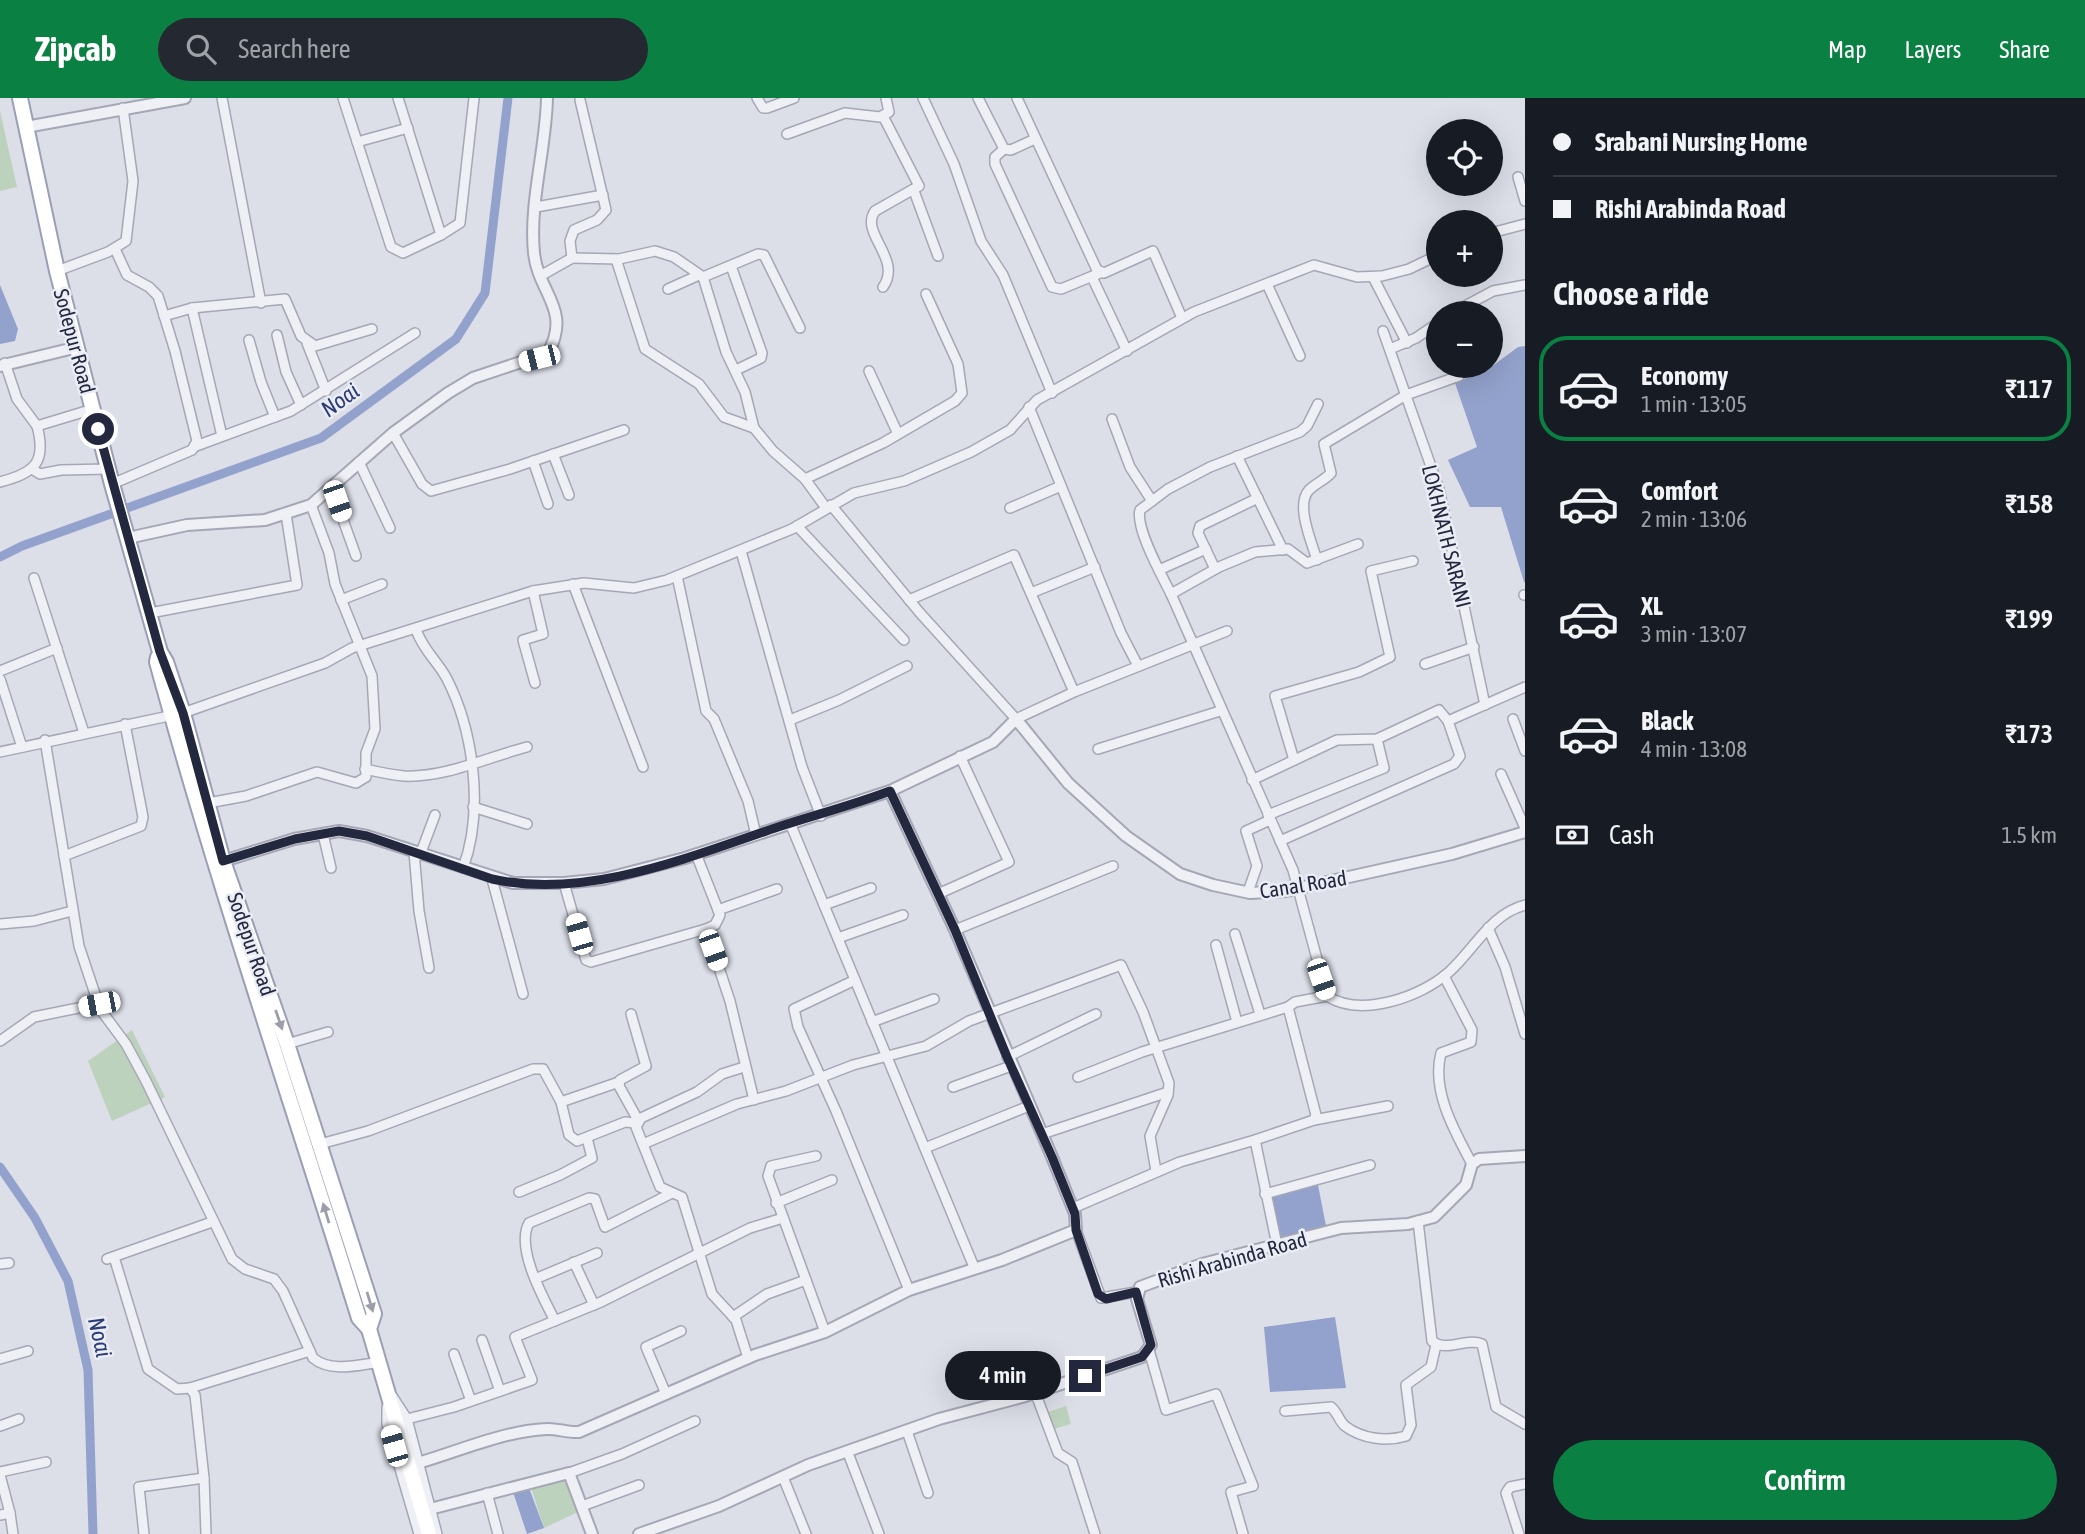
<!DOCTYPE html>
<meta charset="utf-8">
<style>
:root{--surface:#171b24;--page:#242831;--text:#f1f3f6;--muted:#9ea1a6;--line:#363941;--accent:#0b8043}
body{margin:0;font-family:"Asap Condensed",sans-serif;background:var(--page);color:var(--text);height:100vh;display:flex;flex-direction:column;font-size:26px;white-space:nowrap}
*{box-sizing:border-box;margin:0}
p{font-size:23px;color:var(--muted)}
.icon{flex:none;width:38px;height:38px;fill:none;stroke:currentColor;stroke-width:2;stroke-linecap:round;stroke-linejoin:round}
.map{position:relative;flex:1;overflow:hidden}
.details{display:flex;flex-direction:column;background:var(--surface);width:560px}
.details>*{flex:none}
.guide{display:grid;align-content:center;height:154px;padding:0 28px;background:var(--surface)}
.fabs{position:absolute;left:1426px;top:21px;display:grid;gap:14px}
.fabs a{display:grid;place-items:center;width:77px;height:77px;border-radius:50%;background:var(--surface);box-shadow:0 7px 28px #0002;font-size:35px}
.end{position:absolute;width:32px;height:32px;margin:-16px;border:9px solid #24283f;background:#fff;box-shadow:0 0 0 4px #fff}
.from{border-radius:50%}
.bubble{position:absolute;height:49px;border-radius:24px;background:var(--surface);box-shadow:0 7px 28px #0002;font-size:23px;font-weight:600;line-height:49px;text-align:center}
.car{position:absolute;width:21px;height:42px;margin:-21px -10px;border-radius:9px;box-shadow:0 0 5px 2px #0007;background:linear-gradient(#fff 24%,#345 0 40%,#fff 0 76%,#345 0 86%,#fff 0)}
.guide b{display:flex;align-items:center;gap:24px;height:66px;font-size:26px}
.guide b+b{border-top:2px solid var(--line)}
.guide i{width:18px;height:18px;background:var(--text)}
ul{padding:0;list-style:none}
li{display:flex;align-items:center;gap:21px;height:105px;margin:0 14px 10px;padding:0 14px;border:4px solid transparent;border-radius:28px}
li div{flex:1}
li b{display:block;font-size:26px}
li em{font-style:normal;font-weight:600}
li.selected{border-color:var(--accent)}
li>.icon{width:63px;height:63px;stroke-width:1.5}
h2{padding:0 28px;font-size:32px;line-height:84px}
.pay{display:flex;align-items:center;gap:18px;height:77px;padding:0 28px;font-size:26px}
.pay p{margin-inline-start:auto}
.primary-button{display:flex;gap:14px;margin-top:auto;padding:14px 28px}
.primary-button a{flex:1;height:80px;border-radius:42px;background:var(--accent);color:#fff;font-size:28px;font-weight:600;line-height:80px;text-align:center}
header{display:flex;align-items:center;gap:42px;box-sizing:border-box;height:98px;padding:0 35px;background:var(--accent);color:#fff}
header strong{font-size:33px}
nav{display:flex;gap:38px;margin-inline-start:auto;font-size:24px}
.search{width:490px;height:63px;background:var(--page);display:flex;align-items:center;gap:18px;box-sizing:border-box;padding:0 24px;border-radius:38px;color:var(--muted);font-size:26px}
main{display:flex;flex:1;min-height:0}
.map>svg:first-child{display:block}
</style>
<header>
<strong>Zipcab</strong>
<div class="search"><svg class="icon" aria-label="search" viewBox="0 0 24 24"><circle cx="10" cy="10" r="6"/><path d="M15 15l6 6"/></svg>Search here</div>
<nav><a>Map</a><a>Layers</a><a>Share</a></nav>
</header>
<main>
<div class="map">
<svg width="1525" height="1436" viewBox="0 0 1525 1436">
<rect width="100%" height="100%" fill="#dcdee8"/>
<!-- green -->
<g fill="#bdd2bc">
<path d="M0,13L17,89L0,93Z"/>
<path d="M132,932L165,999L112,1023L88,963Z"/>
<path d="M1066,1308L1071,1326L1051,1332L1045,1315Z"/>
<path d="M568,1379L582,1412L544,1430L531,1389Z"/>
</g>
<!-- water -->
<g fill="#93a2cc">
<path d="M0,187L18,231L15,243L0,246Z"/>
<path d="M1525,248V484H1524L1501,409H1470L1448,362L1477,349L1455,285L1491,269L1518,249Z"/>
<path d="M1318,1087L1326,1128L1280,1141L1270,1099Z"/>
<path d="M1335,1219L1346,1290L1270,1294L1264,1229Z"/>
<path d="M529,1390L544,1430L527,1436L513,1394Z"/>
</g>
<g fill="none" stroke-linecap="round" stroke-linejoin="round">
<!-- canal -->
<g stroke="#93a2cc" stroke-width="9">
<path d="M0,459L22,448L321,340L456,241L485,195L508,0"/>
<path d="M0,1069L35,1120L68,1183L88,1272L93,1436"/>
</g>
<!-- minor casing -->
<g stroke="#a5a7b5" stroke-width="12">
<g id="minor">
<path d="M222,0L261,205"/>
<path d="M343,0L391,149L403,155L441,137L398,0"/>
<path d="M757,0L763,10H767L794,0"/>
<path d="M923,0L954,66L981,143L1003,177L1052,295"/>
<path d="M978,0L1004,51L1011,52L1035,41"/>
<path d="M1017,0L1097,172L1104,175L1153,153L1182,220"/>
<path d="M883,18L919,88L875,113C859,135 903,161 883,189"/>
<path d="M787,36L845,15L880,19L889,14L886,0"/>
<path d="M357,44L408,30"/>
<path d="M1004,51L995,59V66L1052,189L1061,191L1100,175"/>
<path d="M1518,79L1525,103"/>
<path d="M914,93L938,158"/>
<path d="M536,109L603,97"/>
<path d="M1491,135L1525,126"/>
<path d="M441,137L460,125L474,0"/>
<path d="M572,160L619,161L655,153L674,159L703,179"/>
<path d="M616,161L645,251L699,286L724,319L754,330L773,353L805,381L826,410"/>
<path d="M731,168L762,255L761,260L736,272"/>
<path d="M57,173L108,154L126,143L133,83L123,10"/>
<path d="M542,177L572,160L570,143L574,132L597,122L606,112L580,2"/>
<path d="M1092,179L1127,253"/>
<path d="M1373,179L1407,245"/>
<path d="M1267,186L1300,258"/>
<path d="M668,191L699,177"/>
<path d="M192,210L222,338"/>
<path d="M1452,215L1493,193L1525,187"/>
<path d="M164,218L192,210L285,201L301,238L315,248L372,231"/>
<path d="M1383,233L1439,391L1485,607"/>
<path d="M277,237L286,274L301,307"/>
<path d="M249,242L261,284L275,319"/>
<path d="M307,245L326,293"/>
<path d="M1390,251L1416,240L1438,225"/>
<path d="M5,265L17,301L37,328L93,311"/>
<path d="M869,273L898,336"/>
<path d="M1029,309L1121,535L1138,568"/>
<path d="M1112,321L1130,369L1152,403"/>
<path d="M754,330L745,294L726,254L703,179L758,156L764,157L800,230"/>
<path d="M393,335L422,386L431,393L510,371L624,332"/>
<path d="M196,348L291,313L415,235"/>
<path d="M553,356L569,397"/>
<path d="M1237,358L1283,452"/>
<path d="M533,363L548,406"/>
<path d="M359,364L390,430"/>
<path d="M32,371L40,376L61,372L108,371"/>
<path d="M805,381L883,345L955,303L962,295L958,266L926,196"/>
<path d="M0,384C34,375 47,365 37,328"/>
<path d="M112,386L192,352L197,343L175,253L158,198L149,189L127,177L115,151"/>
<path d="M332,391L356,458"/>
<path d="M831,407L920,515L1016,621L1074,594L1227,533"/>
<path d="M1010,410L1061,388"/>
<path d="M797,428L904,542"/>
<path d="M1358,446L1307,465L1288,451L1255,454L1219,469L1171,496L1293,772L1327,898C1361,920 1421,899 1449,874C1474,852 1490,816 1525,807"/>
<path d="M741,453L802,669L821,718"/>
<path d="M1317,462C1312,445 1295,407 1309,392C1316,385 1325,382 1331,375L1324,346L1406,297L1459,278"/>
<path d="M1215,471L1198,435L1200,428L1258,400"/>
<path d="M1159,472L1206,451"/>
<path d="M677,478L706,613L714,621L748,703L756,737"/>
<path d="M34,480L84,635"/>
<path d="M573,486L643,669"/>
<path d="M533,493L543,536L523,542L535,585"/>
<path d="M1031,495L1095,469"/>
<path d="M1171,496C1162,478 1135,430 1140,412L1168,391L1210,369L1300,334L1307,328L1318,306"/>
<path d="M1524,497H1525"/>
<path d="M341,502L382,486"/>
<path d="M909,502L1014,457L1074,594"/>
<path d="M150,515L297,487L286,416"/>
<path d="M416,532C425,555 437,562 447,581C474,634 484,713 463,770"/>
<path d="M1425,566L1474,549"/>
<path d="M0,573L57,550"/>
<path d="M0,581L22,649"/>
<path d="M1513,621L1525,653"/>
<path d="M790,622L839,602L907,568"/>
<path d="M1448,623L1525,589"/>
<path d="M45,642L79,848L100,911L126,946L146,983L232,1161L245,1171L274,1181L283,1193L313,1260C331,1275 358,1267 380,1264"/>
<path d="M1098,651L1220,613"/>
<path d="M0,654L183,615L325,565L352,550L533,493L584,485L634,490L667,482L792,431L854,395L904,383L971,354L1010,332L1037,302L1194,214L1314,167L1357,179L1382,178L1409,171L1438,157"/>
<path d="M1294,662L1275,598L1359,574L1390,559L1371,473L1413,463"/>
<path d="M365,671C378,674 391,677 404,678C445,680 488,659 527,649"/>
<path d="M1501,676L1525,730"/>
<path d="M1252,682L1337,642L1377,641L1439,612L1448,623L1460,658L1454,666L1280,743"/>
<path d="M208,705L246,698L317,674L356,685L366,679V655L375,631L372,578L335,486L329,455L311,407"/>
<path d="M473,709L527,726"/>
<path d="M1268,717L1384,670L1377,641"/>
<path d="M790,725L974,1169"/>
<path d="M323,736L331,770"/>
<path d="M414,754L419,813L429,870"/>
<path d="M420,757L435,717"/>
<path d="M64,758L141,728L143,719L125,626"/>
<path d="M492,781L523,896"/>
<path d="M564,785L586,862L591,864L706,831L715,827L720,817L696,756"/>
<path d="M1248,794L1257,768L1246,733L1270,722"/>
<path d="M938,796L1009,764L960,658"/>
<path d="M824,807L871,790"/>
<path d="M718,812L777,791"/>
<path d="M0,826L34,823L72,813"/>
<path d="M1488,830L1505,869L1525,936"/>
<path d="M706,831L730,903L754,1002"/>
<path d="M955,832L1113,768"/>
<path d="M1235,836L1260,916"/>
<path d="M838,840L903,817"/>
<path d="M1216,847L1237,924"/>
<path d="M1444,878L1472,932L1471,944L1441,955C1431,993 1455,1034 1472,1066"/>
<path d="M855,882L794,911L798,929L836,1013L909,1192"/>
<path d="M631,916L646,968L620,982L619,988L638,1022"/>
<path d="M872,924L934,901"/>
<path d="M0,943L34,919L98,906"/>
<path d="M287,946L328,934"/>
<path d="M1007,959L1096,916"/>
<path d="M744,969L722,976L697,994L641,1020L636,1029L660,1089L682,1099L712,1196L736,1222L748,1260"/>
<path d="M1078,979L1142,954L1288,909"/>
<path d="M619,984L561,1004L569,1037L577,1043L625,1024L636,1025"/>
<path d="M953,989L1011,968"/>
<path d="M1314,1022L1388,1008"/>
<path d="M1042,1036L1168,994"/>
<path d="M320,1046L368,1033L533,971H543L561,1004"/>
<path d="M643,1046L737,1006L786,993L853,967L926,948L969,923L1121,867L1143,914L1169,985L1168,997L1150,1038L1156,1073"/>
<path d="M925,1050L1029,1008"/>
<path d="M816,1058L771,1068L768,1078L825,1234"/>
<path d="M519,1094L560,1077L592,1060L587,1040"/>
<path d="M1265,1096L1370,1067"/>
<path d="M776,1105L832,1082"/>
<path d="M1073,1110L1180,1064L1255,1042"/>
<path d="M1418,1123L1432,1243C1446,1255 1467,1239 1482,1246L1496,1309L1525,1326"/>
<path d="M1076,1132L1101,1200L1136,1194"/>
<path d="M1277,1147L1255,1042L1314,1022L1316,1017L1288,909L1295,904L1327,898"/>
<path d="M114,1159L148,1271L177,1291L190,1290L195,1297L204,1380L206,1436"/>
<path d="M107,1161L212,1124"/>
<path d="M574,1164L594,1207"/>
<path d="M0,1166L9,1165"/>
<path d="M535,1181L597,1155"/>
<path d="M733,1219L767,1196L806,1182"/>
<path d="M555,1223C544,1201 515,1150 529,1125L589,1100L595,1101L605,1129L672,1095"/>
<path d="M482,1242L500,1293"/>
<path d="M1149,1252L1166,1312L1216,1296L1253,1388L1231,1394L1243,1436"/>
<path d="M454,1256L471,1303"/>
<path d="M0,1261L28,1253"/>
<path d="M190,1290L310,1253"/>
<path d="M1035,1294L1058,1355L1072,1364L1095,1436"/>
<path d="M666,1296L646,1249L681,1233"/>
<path d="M392,1298L407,1321L437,1436"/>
<path d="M387,1309V1326L419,1436"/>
<path d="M1285,1313L1331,1309C1338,1315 1339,1323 1345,1328C1362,1341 1387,1344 1406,1338L1411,1327L1406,1287L1431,1269L1436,1247"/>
<path d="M407,1321L454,1309L532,1282L515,1239L601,1204L750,1130L783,1120"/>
<path d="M0,1328L19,1321"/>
<path d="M907,1333L928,1395"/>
<path d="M848,1355L879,1436"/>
<path d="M0,1374L46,1364"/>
<path d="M569,1375L622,1356L695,1323"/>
<path d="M0,1377L10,1415"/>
<path d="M783,1379L806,1436"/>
<path d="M487,1395L498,1436"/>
<path d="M582,1408L639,1387"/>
<path d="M0,1417L10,1415L13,1436"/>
<path d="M144,1436L139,1389L204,1380"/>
<path d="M1519,1436L1506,1395L1510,1389L1525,1386"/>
</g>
</g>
<!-- tertiary casing -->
<g stroke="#a5a7b5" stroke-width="14">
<g id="tertiary">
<path d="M26,29L185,0"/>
<path d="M0,268L78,249"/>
<path d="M128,440L187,427L265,422L311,407L393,335L448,295L473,280L548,255C572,211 538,195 534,155C529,104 546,51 547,0"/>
<path d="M217,765L294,741L339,733L367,738L513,785H564L604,781L685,760L890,693L993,644L1016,621L1068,685L1126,738L1180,776L1213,787L1250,795L1286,793L1452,756L1525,734"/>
<path d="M418,1365C459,1353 504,1333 546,1331C556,1330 568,1335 579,1334L755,1257L825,1234L909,1192L1002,1162L1076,1132L1075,1116L1052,1059L955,832L890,693"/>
<path d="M430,1411L569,1375L592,1436"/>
<path d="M639,1436L719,1408L808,1367L939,1321L1022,1299L1142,1259L1151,1247L1137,1201L1140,1189L1202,1166L1341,1130L1408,1126L1434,1119L1466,1087L1472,1066L1479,1061L1525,1058"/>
</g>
</g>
<!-- primary casing -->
<g stroke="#9a9fb5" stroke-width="18">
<g id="primary">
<path d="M20,0L57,173L112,386L160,554L166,564L183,615L223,763L287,946L374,1216L369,1231L429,1436"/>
<path d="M158,559L157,564C217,785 291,1001 359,1220L369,1231"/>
</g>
</g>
<!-- minor -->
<use href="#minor" stroke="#eff0f6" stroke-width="9"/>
<!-- tertiary -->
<use href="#tertiary" stroke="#eff0f6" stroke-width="10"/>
<!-- primary -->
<use href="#primary" stroke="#fff" stroke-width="14"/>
</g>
<!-- one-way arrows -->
<defs><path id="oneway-solid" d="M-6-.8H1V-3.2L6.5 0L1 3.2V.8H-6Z" transform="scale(1.75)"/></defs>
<g fill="#9c9ea9">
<use href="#oneway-solid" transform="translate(279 922) rotate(71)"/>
<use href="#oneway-solid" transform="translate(326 1115) rotate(-107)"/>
<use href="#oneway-solid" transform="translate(370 1204) rotate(73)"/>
</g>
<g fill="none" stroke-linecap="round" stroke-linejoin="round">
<!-- route -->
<path stroke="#24283f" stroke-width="9" d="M98,331L160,554L183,615L223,763L295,741L339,733L367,738L492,781C587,802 689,759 778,729C815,717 853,707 890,693L955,832L1007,959L1052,1059L1075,1116L1076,1132L1098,1196L1106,1201L1136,1194L1151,1247L1142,1259L1085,1278"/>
</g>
<g text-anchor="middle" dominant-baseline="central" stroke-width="5" stroke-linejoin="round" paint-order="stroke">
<!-- street labels -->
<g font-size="21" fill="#24283f" stroke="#ebedf5">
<text transform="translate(75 243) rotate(75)">Sodepur Road</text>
<text transform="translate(1447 438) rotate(76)">LOKHNATH SARANI</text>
<text transform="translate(1303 786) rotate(-9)">Canal Road</text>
<text transform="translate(252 846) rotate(71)">Sodepur Road</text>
<text transform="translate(1232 1161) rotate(-16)">Rishi Arabinda Road</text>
</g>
<!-- water labels -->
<g font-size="23" font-style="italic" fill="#2b3c77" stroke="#ebedf5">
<text transform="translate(340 302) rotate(-36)">Noai</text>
<text transform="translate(100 1239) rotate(77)">Noai</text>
</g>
</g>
</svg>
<div class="fabs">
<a><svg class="icon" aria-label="locate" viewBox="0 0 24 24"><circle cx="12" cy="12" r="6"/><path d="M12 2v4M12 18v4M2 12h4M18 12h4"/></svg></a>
<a>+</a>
<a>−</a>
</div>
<i class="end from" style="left:98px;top:331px"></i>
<i class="end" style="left:1085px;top:1278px"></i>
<div class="bubble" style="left:945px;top:1253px;width:116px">4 min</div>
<i class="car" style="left:539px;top:260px;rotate:256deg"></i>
<i class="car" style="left:337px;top:403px;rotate:161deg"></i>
<i class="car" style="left:579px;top:836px;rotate:344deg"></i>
<i class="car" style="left:713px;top:852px;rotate:160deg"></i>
<i class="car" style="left:1321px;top:881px;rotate:161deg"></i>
<i class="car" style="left:99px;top:906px;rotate:259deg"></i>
<i class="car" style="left:394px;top:1348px;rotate:344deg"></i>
</div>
<section class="details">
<div class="guide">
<b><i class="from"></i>Srabani Nursing Home</b>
<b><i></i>Rishi Arabinda Road</b>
</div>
<h2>Choose a ride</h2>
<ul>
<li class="selected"><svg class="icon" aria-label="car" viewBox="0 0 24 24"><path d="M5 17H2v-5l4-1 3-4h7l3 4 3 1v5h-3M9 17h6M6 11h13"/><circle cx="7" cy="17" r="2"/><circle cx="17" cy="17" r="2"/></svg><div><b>Economy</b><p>1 min · 13:05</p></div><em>₹117</em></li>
<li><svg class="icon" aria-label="car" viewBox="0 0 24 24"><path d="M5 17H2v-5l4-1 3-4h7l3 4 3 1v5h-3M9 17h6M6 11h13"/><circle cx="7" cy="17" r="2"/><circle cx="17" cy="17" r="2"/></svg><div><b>Comfort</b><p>2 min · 13:06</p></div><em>₹158</em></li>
<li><svg class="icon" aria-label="car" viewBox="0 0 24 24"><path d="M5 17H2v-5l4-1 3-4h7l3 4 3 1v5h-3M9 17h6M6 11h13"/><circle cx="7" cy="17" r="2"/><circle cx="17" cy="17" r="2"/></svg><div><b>XL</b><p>3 min · 13:07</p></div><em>₹199</em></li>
<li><svg class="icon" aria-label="car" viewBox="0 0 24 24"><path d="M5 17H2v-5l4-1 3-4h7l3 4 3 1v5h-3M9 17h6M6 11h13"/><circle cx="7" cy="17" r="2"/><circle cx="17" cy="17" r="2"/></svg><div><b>Black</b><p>4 min · 13:08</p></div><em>₹173</em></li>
</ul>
<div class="pay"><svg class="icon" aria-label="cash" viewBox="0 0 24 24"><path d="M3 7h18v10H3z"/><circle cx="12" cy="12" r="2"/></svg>Cash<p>1.5 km</p></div>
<div class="primary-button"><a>Confirm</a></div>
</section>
</main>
